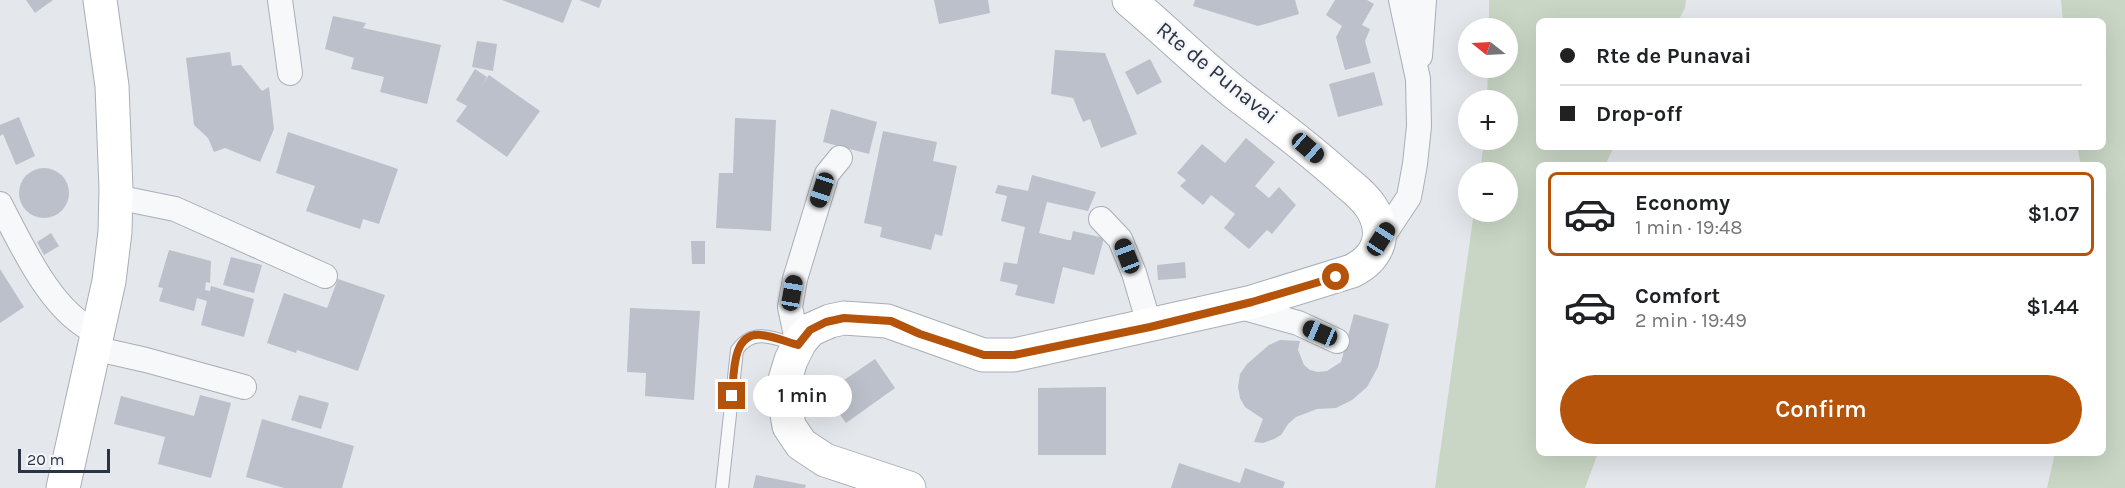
<!DOCTYPE html>
<meta charset="utf-8">
<style>
:root{--surface:#fff;--page:#f6f6f6;--text:#202124;--muted:#757577;--line:#e0e0e0;--accent:#b45309}
body{margin:0;font-family:Karla,sans-serif;background:var(--page);color:var(--text);height:100vh;display:flex;flex-direction:column;font-size:22px;white-space:nowrap}
*{box-sizing:border-box;margin:0}
p{font-size:20px;color:var(--muted)}
.icon{flex:none;width:33px;height:33px;fill:none;stroke:currentColor;stroke-width:2;stroke-linecap:round;stroke-linejoin:round}
.map{position:relative;flex:1;overflow:hidden}
.side{position:absolute;left:1536px;top:162px;width:570px;height:294px;display:flex;flex-direction:column;background:var(--surface);border-radius:9px;box-shadow:0 6px 24px #0002}
.side>*{flex:none}
.banner{position:absolute;left:1536px;top:18px;width:570px;height:132px;border-radius:9px;box-shadow:0 6px 24px #0002;display:grid;align-content:center;height:132px;padding:0 24px;background:var(--surface)}
.needle{width:39px;rotate:288deg}
.tools{position:absolute;left:1458px;top:18px;display:grid;gap:12px}
.tools a{display:grid;place-items:center;width:60px;height:60px;border-radius:50%;background:var(--surface);box-shadow:0 6px 24px #0002;font-size:30px}
.scale{position:absolute;left:18px;bottom:15px;width:92px;box-sizing:border-box;padding-left:6px;border:3px solid #2b3445;border-top:0;font-size:16px;line-height:21px;white-space:nowrap;color:#2b3445;-webkit-text-stroke:4px #f4f6f9;paint-order:stroke}
.end{position:absolute;width:27px;height:27px;margin:-14px;border:8px solid #b45309;background:#fff;box-shadow:0 0 0 3px #fff}
.from{border-radius:50%}
.bubble{position:absolute;height:42px;border-radius:21px;background:var(--surface);box-shadow:0 6px 24px #0002;font-size:20px;font-weight:600;line-height:42px;text-align:center}
.car{position:absolute;width:18px;height:36px;margin:-18px -9px;border-radius:8px;box-shadow:0 0 4px 2px #0007;background:linear-gradient(#222 24%,#8ab4d8 0 40%,#222 0 76%,#8ab4d8 0 86%,#222 0)}
.banner b{display:flex;align-items:center;gap:21px;height:57px;font-size:22px}
.banner b+b{border-top:2px solid var(--line)}
.banner i{width:15px;height:15px;background:var(--text)}
ul{padding:10px 0 0;list-style:none}
li{display:flex;align-items:center;gap:18px;height:84px;margin:0 12px 9px;padding:0 12px;border:3px solid transparent;border-radius:9px}
li div{flex:1}
li b{display:block;font-size:22px}
li em{font-style:normal;font-weight:600}
li.current{border-color:var(--accent)}
li>.icon{width:54px;height:54px;stroke-width:1.5}
.primary-button{display:flex;gap:12px;margin-top:auto;padding:12px 24px}
.primary-button a{flex:1;height:69px;border-radius:36px;background:var(--accent);color:#fff;font-size:24px;font-weight:600;line-height:69px;text-align:center}
.map>svg:first-child{display:block}
</style>
<div class="map">
<svg width="2125" height="488" viewBox="0 0 2125 488">
<rect width="100%" height="100%" fill="#e4e7ec"/>
<!-- green -->
<g fill="#c9d6c5">
<path d="M1489,0H1686L1685,8L1678,21H1539V147H1614L1605,165H1539V453H1598L1585,488H1435L1474,212H1508V172H1480L1484,140H1508V100H1487L1488,68H1508V28H1489Z"/>
<path d="M2061,0H2125V488H2047L2055,453H2103V165H2081L2077,147H2103V21H2063Z"/>
</g>
<!-- building -->
<g fill="#bbc0ca">
<path d="M26,0H53L35,13Z"/>
<path d="M502,0H572L563,23Z"/>
<path d="M579,0H602L599,8Z"/>
<path d="M934,0H988L990,13L939,24Z"/>
<path d="M1195,0H1295L1299,14L1258,26L1193,6Z"/>
<path d="M1335,0H1367L1374,4L1362,25L1370,29L1365,41L1371,63L1345,70L1336,37L1342,26L1326,15Z"/>
<path d="M333,16L366,23L363,28L441,45L427,104L380,92L384,77L351,69L354,58L325,49Z"/>
<path d="M477,41L497,44L493,71L472,67Z"/>
<path d="M1055,50L1105,53L1137,134L1101,148L1090,119L1083,122L1073,98L1051,94Z"/>
<path d="M230,52L232,66L241,65L262,91L269,87L274,129L260,162L225,148L214,152L208,138L194,125L186,58Z"/>
<path d="M1150,59L1162,82L1137,95L1125,72Z"/>
<path d="M475,69L487,77L481,87L489,75L540,111L507,157L456,121L467,106L456,100Z"/>
<path d="M1374,72L1383,105L1338,117L1329,84Z"/>
<path d="M831,109L877,122L869,154L823,142Z"/>
<path d="M19,117L35,156L16,165L3,134L0,136V125Z"/>
<path d="M735,118L776,120L771,231L716,228L719,173H733Z"/>
<path d="M883,131L937,142L933,161L957,166L942,236L935,234L931,250L880,237L882,227L864,223Z"/>
<path d="M288,132L398,169L379,224L363,219L360,229L306,211L315,186L276,173Z"/>
<path d="M1246,138L1275,162L1255,186L1269,198L1279,187L1296,205L1272,234L1267,230L1249,249L1224,228L1235,214L1211,195L1203,205L1180,186L1186,180L1177,173L1202,144L1225,163Z"/>
<circle cx="44" cy="193" r="25"/>
<path d="M1032,175L1096,192L1088,211L1047,202L1039,233L1068,240H1071L1073,231L1104,238L1094,275L1063,267L1054,304L1015,295L1018,285L1000,281L1004,262L1017,264L1025,227L1001,221L1007,196L995,193L998,185L1028,191Z"/>
<path d="M51,233L59,246L44,255L37,242Z"/>
<path d="M691,241H705V264H692Z"/>
<path d="M169,250L211,261L210,283L206,282L205,290L210,291L211,286L254,299L244,337L201,325L207,301L197,298L194,311L159,301L163,288L158,287Z"/>
<path d="M231,257L262,265L254,293L223,285Z"/>
<path d="M1185,262L1186,278L1158,280L1157,265Z"/>
<path d="M0,269L24,307L0,323Z"/>
<path d="M338,279L385,295L358,371L297,350L296,353L267,343L284,293L327,308Z"/>
<path d="M630,308L700,311L694,400L645,396L646,373L627,372Z"/>
<path d="M1354,314L1389,324L1378,367L1367,387L1352,400L1336,408L1317,409L1296,417L1288,424L1281,435L1274,439L1263,443L1254,442L1263,419L1245,407L1240,398L1238,387L1240,374L1247,364L1269,345L1280,340L1300,341L1298,350L1304,365L1310,370L1318,372L1327,371L1341,362Z"/>
<path d="M875,359L895,388L846,423L825,393Z"/>
<path d="M1106,387V455H1038V388Z"/>
<path d="M200,395L231,403L211,478L158,464L165,437L114,424L121,396L194,416Z"/>
<path d="M299,395L329,403L321,429L291,420Z"/>
<path d="M262,419L354,446L342,488H284L246,477Z"/>
<path d="M1179,463L1240,483L1245,468L1285,482L1283,488H1171Z"/>
<path d="M756,475L806,485L805,488H753Z"/>
</g>
<g fill="none" stroke-linecap="round" stroke-linejoin="round">
<!-- lane casing -->
<g stroke="#a9aeb7" stroke-width="14">
<path id="lane" d="M722,488L737,350C753,327 774,338 797,345"/>
</g>
<!-- street casing -->
<g stroke="#a9aeb7" stroke-width="26">
<g id="street">
<path d="M280,0L290,73"/>
<path d="M1420,56L1424,0"/>
<path d="M116,197L175,209L325,276"/>
<path d="M0,204C22,246 52,314 98,333"/>
<path d="M1101,219L1120,239L1134,273L1150,327"/>
<path d="M1381,239L1409,197L1415,164L1419,126L1418,79L1401,0"/>
<path d="M1237,306L1298,323L1337,341"/>
<path d="M798,345L790,307L795,279L827,174L840,158"/>
<path d="M93,348L146,360L244,387"/>
</g>
</g>
<!-- secondary casing -->
<g stroke="#a9aeb7" stroke-width="35">
<g id="secondary">
<path d="M63,488L109,281L115,232L116,189L112,86L100,0"/>
<path d="M909,488L825,460L801,444L789,426L784,396V383L791,360L800,342L810,330L830,321L844,318L887,321L983,355H1014L1252,302L1352,271C1376,259 1387,238 1374,212C1368,200 1356,190 1346,182C1312,151 1276,124 1239,96C1201,66 1166,31 1129,0"/>
</g>
</g>
<!-- lane -->
<use href="#lane" stroke="#f7f8fa" stroke-width="12"/>
<!-- street -->
<use href="#street" stroke="#f7f8fa" stroke-width="24"/>
<!-- secondary -->
<use href="#secondary" stroke="#fff" stroke-width="33"/>
</g>
<g fill="none" stroke-linecap="round" stroke-linejoin="round">
<!-- route -->
<path stroke="#b45309" stroke-width="8" d="M732,396C734,377 731,332 761,335C773,336 787,342 798,345L810,330L826,322L844,318L891,321L920,334L984,355H1014L1150,327L1252,302L1336,277"/>
</g>
<g text-anchor="middle" dominant-baseline="central" stroke-width="5" stroke-linejoin="round" paint-order="stroke">
<!-- street labels -->
<g font-size="22" fill="#2b3445" stroke="#f4f6f9">
<text transform="translate(1217 73) rotate(39)">Rte de Punavai</text>
</g>
</g>
</svg>
<div class="tools">
<a><svg class="needle" viewBox="-14 -14 28 28"><path d="M0-13l5 13h-10z" fill="#e53935"/><path d="M0 13l5-13h-10z" fill="#757577"/></svg></a>
<a>+</a>
<a>−</a>
</div>
<div class="scale">20 m</div>
<i class="end from" style="left:1336px;top:277px"></i>
<i class="end" style="left:732px;top:396px"></i>
<div class="bubble" style="left:753px;top:375px;width:99px">1 min</div>
<i class="car" style="left:1308px;top:148px;rotate:131deg"></i>
<i class="car" style="left:822px;top:190px;rotate:198deg"></i>
<i class="car" style="left:1381px;top:239px;rotate:33deg"></i>
<i class="car" style="left:1127px;top:256px;rotate:339deg"></i>
<i class="car" style="left:792px;top:293px;rotate:10deg"></i>
<i class="car" style="left:1320px;top:333px;rotate:293deg"></i>
<div class="banner">
<b><i class="from"></i>Rte de Punavai</b>
<b><i></i>Drop-off</b>
</div>
<section class="side">
<ul>
<li class="current"><svg class="icon" aria-label="car" viewBox="0 0 24 24"><path d="M5 17H2v-5l4-1 3-4h7l3 4 3 1v5h-3M9 17h6M6 11h13"/><circle cx="7" cy="17" r="2"/><circle cx="17" cy="17" r="2"/></svg><div><b>Economy</b><p>1 min · 19:48</p></div><em>$1.07</em></li>
<li><svg class="icon" aria-label="car" viewBox="0 0 24 24"><path d="M5 17H2v-5l4-1 3-4h7l3 4 3 1v5h-3M9 17h6M6 11h13"/><circle cx="7" cy="17" r="2"/><circle cx="17" cy="17" r="2"/></svg><div><b>Comfort</b><p>2 min · 19:49</p></div><em>$1.44</em></li>
</ul>
<div class="primary-button"><a>Confirm</a></div>
</section>
</div>
